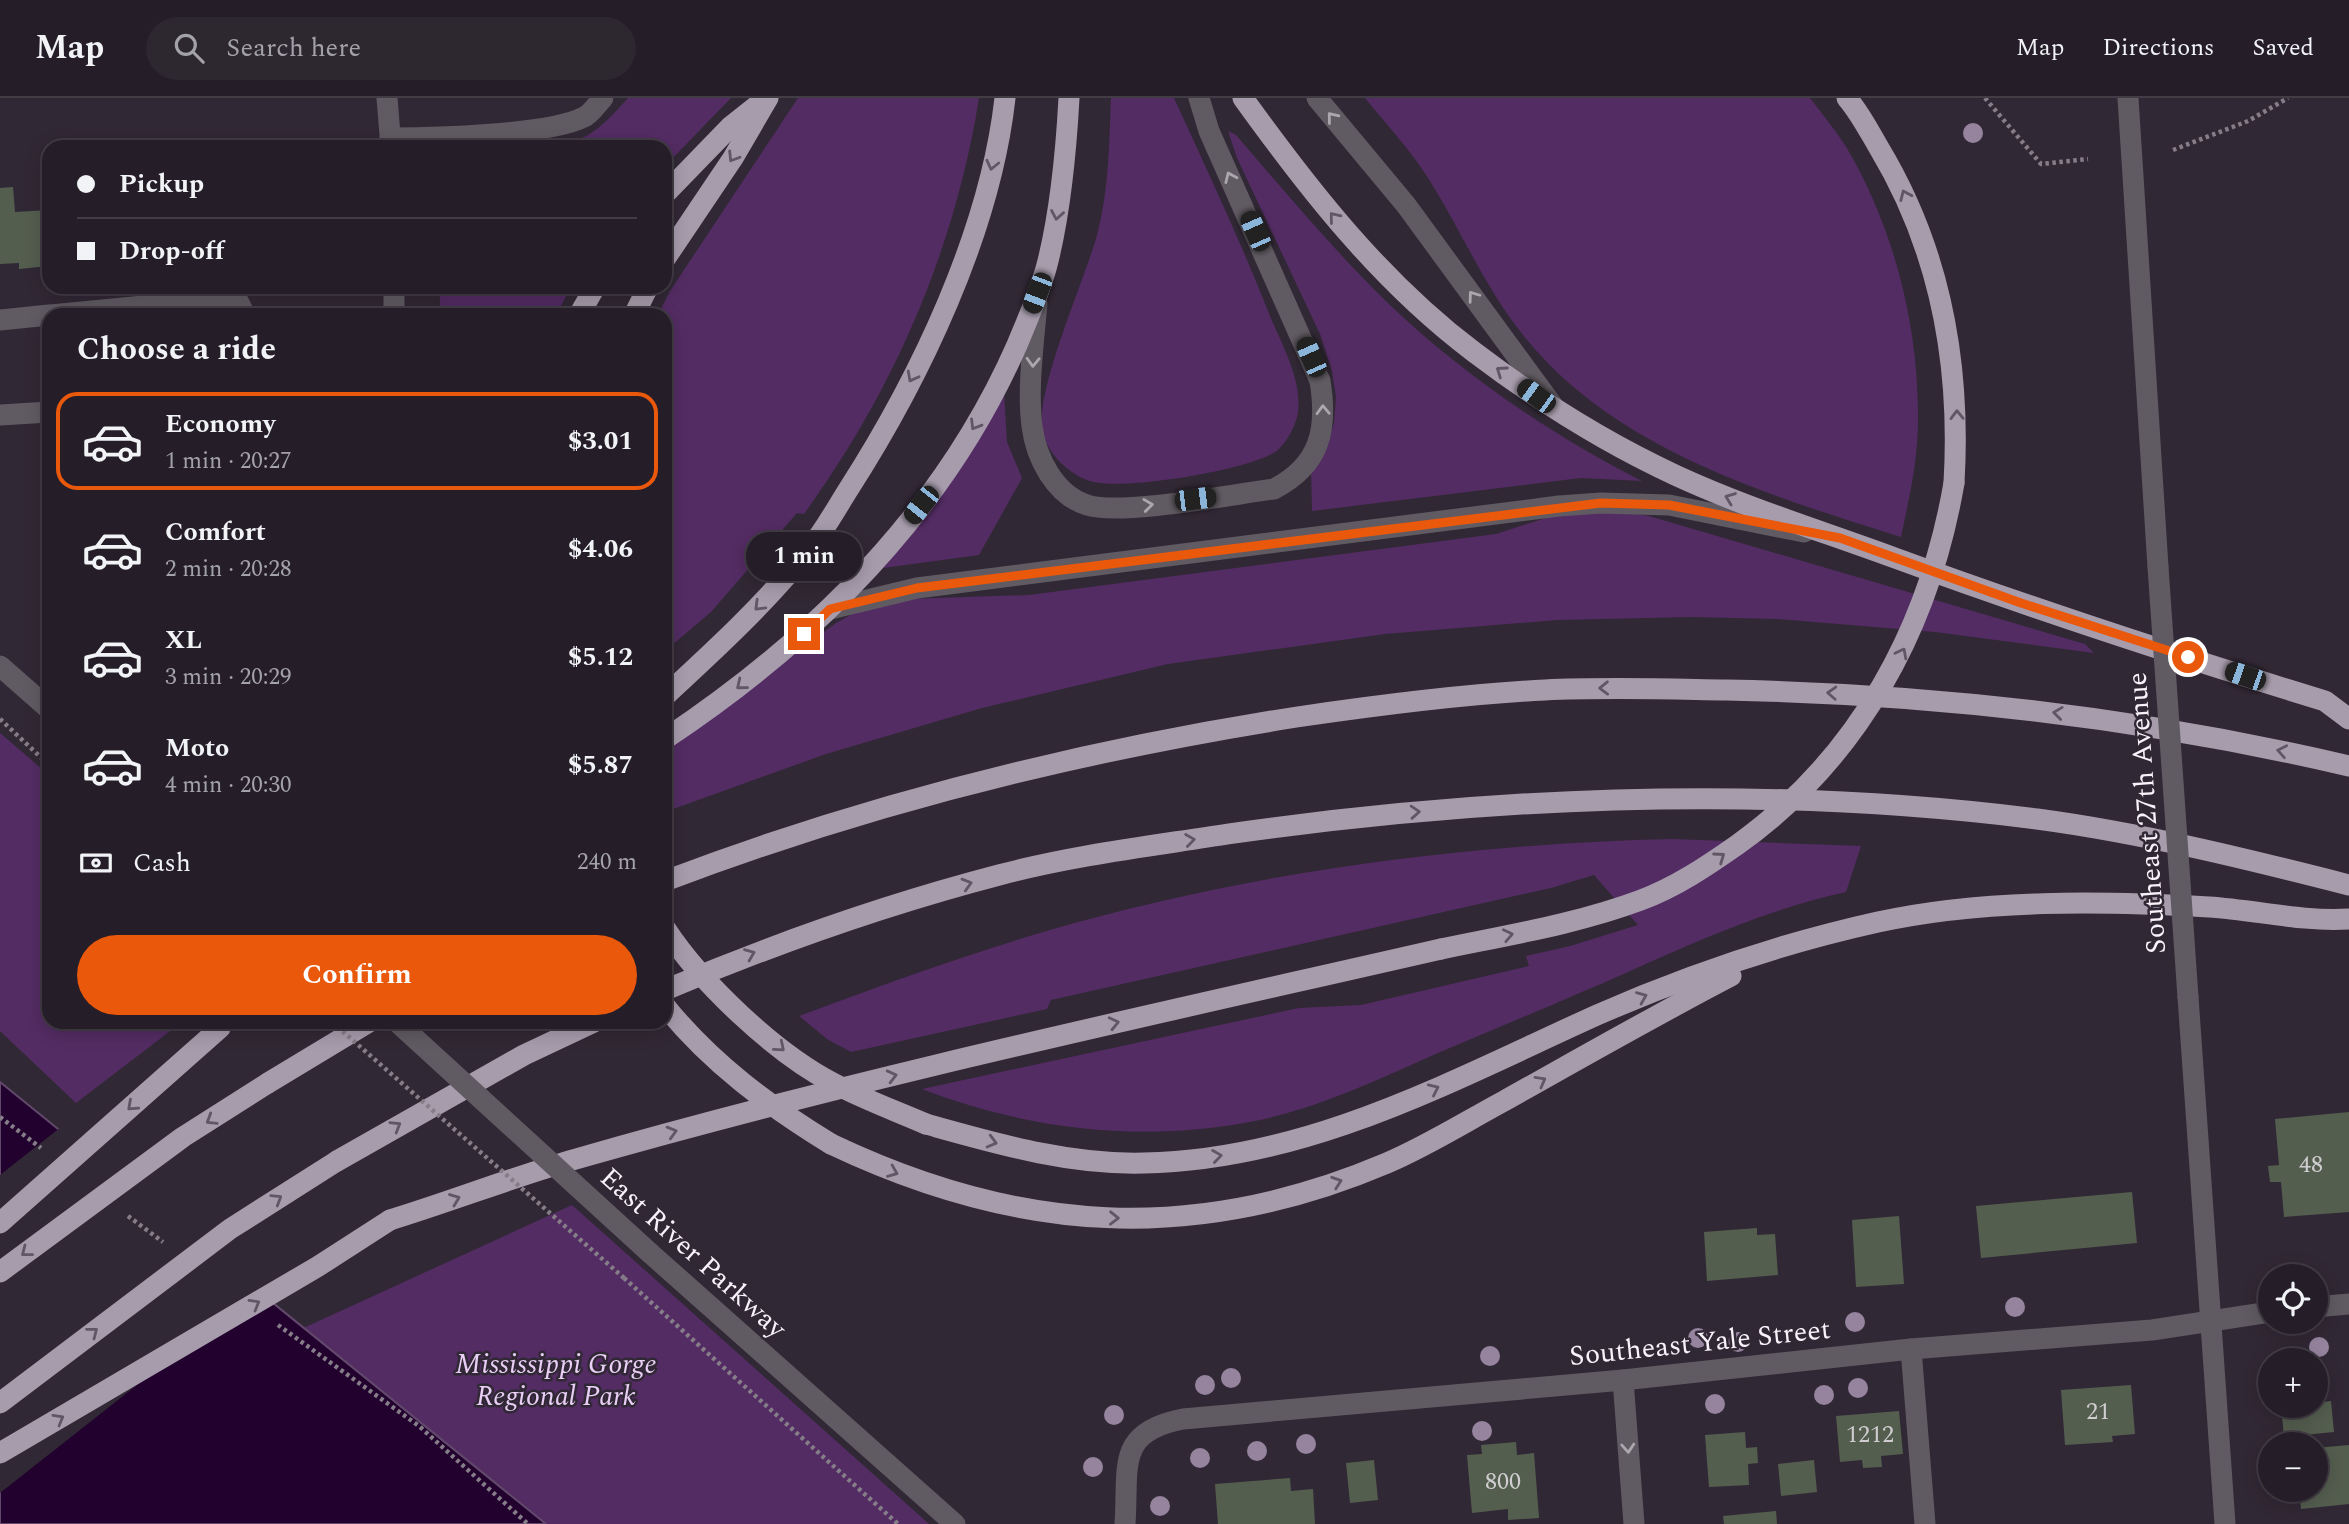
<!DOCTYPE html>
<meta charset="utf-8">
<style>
:root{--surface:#251e28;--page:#2d2730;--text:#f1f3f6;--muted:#a3a2a8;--line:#423c45;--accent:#ea580c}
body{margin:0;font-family:Spectral,serif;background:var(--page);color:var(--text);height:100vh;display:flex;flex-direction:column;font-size:26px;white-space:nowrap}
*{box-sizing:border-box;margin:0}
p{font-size:23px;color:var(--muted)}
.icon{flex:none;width:38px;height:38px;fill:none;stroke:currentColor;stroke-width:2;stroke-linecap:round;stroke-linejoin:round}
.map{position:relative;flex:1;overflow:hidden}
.sheet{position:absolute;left:42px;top:210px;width:630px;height:721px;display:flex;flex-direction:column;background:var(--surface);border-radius:21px;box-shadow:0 4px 18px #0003,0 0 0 2px var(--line)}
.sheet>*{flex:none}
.guide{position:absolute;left:42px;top:42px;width:630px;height:154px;border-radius:21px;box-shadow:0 4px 18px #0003,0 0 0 2px var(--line);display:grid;align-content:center;height:154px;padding:0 35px;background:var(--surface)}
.controls{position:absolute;left:2258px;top:1166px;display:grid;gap:14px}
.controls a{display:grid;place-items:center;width:70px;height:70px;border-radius:50%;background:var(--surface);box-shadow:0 4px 18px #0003,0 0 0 2px var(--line);font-size:35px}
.end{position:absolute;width:32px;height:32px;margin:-16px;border:9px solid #ea580c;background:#fff;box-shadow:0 0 0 4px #fff}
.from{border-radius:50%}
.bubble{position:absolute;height:49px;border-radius:24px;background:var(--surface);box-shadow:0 4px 18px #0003,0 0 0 2px var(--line);font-size:23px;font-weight:700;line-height:49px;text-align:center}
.car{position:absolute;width:21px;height:42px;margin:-21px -10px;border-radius:9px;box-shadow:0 0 5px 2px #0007;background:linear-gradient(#222 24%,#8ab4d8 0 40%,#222 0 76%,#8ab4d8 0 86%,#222 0)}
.guide b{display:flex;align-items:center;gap:24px;height:66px;font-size:26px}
.guide b+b{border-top:2px solid var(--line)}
.guide i{width:18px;height:18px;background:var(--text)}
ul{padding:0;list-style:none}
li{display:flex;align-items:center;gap:21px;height:98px;margin:0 14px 10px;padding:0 21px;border:4px solid transparent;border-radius:21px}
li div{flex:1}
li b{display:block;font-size:26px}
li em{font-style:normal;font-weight:700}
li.current{border-color:var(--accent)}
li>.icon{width:63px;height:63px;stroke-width:1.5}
h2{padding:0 35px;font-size:32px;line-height:84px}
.pay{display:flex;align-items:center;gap:18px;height:77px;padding:0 35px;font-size:26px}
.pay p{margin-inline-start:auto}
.action{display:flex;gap:14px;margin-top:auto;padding:14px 35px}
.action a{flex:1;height:80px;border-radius:42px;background:var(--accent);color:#fff;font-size:28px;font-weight:700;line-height:80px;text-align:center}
header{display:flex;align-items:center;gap:42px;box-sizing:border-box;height:98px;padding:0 35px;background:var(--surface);border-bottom:2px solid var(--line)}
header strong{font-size:33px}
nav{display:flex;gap:38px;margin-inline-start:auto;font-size:24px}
.search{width:490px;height:63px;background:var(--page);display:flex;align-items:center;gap:18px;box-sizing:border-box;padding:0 24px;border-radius:38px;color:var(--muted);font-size:26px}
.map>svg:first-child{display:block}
</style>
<header>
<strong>Map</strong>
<div class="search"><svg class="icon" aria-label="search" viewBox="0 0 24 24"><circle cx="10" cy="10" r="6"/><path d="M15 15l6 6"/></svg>Search here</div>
<nav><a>Map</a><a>Directions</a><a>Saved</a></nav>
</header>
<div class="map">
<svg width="2349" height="1426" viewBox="0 0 2349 1426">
<rect width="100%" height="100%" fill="#312835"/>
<!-- green -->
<g fill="#532c63">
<path d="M628,0H731L665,68V49H541C586,46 599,32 628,0Z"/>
<path d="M798,0H979C955,151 894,292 804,416L797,415L711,514L665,553V217H658L670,193Z"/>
<path d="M1111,0H1174C1207,72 1241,144 1270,218C1282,247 1302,281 1298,314C1296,327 1288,342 1279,351C1256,372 1124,392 1094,384C1069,378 1046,355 1042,330C1037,287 1084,184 1097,137C1109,92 1109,46 1111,0Z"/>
<path d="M1365,0H1810C1823,17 1837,34 1848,52C1895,133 1919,230 1918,323C1918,362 1909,401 1901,439C1768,397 1613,351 1523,237C1484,188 1463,136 1430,83C1412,54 1387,27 1365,0Z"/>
<path d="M1228,33L1236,37C1286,95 1335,154 1390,207C1461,275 1554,339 1642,383L1581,380L1312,413L1311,372L1326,350L1334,325L1336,299L1332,273L1320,236L1237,60Z"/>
<path d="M439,189H571L556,217H441Z"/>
<path d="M1004,294L1007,344L1022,380L979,457L876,471Z"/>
<path d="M1607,411L1649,418L2085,546L2094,555L1935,534L1777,521L1692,519L1557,522L1385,536L1168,566L982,610L826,656L665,714V654L836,525L870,506L906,501L1029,497L1496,436L1564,414Z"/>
<path d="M0,635L49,677V924H182L76,1005L0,933Z"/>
<path d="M1672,741L1861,748L1846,794C1769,811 1699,842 1628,874C1565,902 1501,928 1438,955C1379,981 1319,1010 1255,1023C1142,1045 1028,1032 922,991L1299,910L1361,907L1529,868L1526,858L1570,848L1638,827L1594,777L1551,790L1051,902L1047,911L851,954L827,941L799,918C882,887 965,857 1050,832C1251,774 1463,746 1672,741Z"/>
<path d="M572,1107L929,1426H508L262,1249Z"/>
</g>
<!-- water -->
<path fill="#22012e" stroke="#62496b" stroke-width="2" d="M0,984L546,1426H0Z"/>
<!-- pier -->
<path fill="#312835" d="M61,1029L276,1203L151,1276L0,1395V1077Z"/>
<!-- building -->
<g fill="#545e4f">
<path d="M13,89L15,114L49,112V168L19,171V165L0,166V90Z"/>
<path d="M2349,1014V1114L2284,1119L2281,1084H2270L2268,1068L2279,1067L2275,1021Z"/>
<path d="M2132,1094L2137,1145L1981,1160L1976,1108Z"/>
<path d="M1899,1118L1904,1186L1856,1189L1852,1122Z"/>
<path d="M1757,1130V1137L1775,1136L1778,1177L1707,1183L1704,1134Z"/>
<path d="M2315,1266H2319L2323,1304L2331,1303L2334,1334L2284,1339L2281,1307H2315Z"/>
<path d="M2131,1287L2135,1336L2112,1338L2113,1344L2065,1347L2061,1292Z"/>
<path d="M1899,1313L1903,1356L1881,1358L1882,1369L1863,1370L1862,1362L1840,1364L1836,1318Z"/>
<path d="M1745,1334L1746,1350L1757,1349L1758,1365L1748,1366L1749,1387L1709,1389L1705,1337Z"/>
<path d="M1516,1344L1517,1357L1534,1355L1539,1420L1508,1422V1411L1472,1415L1467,1357L1482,1356L1481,1347Z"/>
<path d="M2349,1347V1406L2301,1411L2299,1391H2315V1350Z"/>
<path d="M1374,1362L1378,1402L1350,1405L1346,1365Z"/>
<path d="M1814,1362L1817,1394L1781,1398L1778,1366Z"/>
<path d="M1290,1380L1291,1393L1313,1391L1315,1426H1218L1215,1386Z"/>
<path d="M1776,1413L1777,1426H1724L1723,1418Z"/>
</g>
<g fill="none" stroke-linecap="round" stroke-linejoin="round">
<!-- path -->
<g stroke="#857d88" stroke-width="4.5" stroke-dasharray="3.5 3.5" stroke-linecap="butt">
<path d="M1985,0L2041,66L2088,61"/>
<path d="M2173,52L2248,23L2288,0"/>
<path d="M0,621L49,667"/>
<path d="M0,1019L41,1050"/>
<path d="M128,1118L163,1144"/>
<path d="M624,1180L898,1426"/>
<path d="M278,1227L419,1328L528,1426"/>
</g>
<!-- service -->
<g stroke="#605b62" stroke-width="21">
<path d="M1317,0L1406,107L1553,308"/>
<path d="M390,40C432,40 550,37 584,19C591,16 597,6 603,0"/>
<path d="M1037,205C1034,242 1027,291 1032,328C1036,360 1055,397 1087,407C1121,418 1234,396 1274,391C1320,367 1328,332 1320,283L1209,33L1199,0"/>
<path d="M51,217L236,199L245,217"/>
<path d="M0,222L49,217"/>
<path d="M830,511L917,490L1559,408L1601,405L1669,407L1804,434"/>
<path d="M1911,1251L1925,1426"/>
</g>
<!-- minor -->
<g stroke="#605b62" stroke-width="21">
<path d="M387,0L391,49"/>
<path d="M394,189V217"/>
<path d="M0,317L49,314"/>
<path d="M2315,1209L2349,1206"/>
<path d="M1623,1282L1634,1426"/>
<path d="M1125,1426C1129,1369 1115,1334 1183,1321L1623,1282L1911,1251L2152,1232L2270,1214"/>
</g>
<!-- tertiary -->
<g stroke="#605b62" stroke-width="21">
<path d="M2128,0L2158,469"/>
<path d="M0,568L49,611"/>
<path d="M2188,899L2225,1426"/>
<path d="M650,1155L955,1426"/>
</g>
<!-- motorway -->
<g stroke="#a79cac" stroke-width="21">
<path d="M1243,0C1310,93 1381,184 1474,254C1536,301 1604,344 1675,377C1746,410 1822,433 1895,460C2037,512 2181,559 2325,603L2349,621"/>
<path d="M1847,0C1860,15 1869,33 1879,50C1941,153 1961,266 1954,385"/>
<path d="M665,96L730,29L759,6"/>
<path d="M665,161L733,60L768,0"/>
<path d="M579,217L595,189"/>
<path d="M634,217L648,189"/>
<path d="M665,598C716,551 767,504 810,450C824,433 836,411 848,392C920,280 990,134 1005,0"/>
<path d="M665,641C814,542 944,413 1017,247C1028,220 1041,192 1048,163C1061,110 1066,55 1069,0"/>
<path d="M665,783C870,705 1080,653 1297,619C1379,607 1462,596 1545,592C1606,589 1666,591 1726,592C1936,596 2144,620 2349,668"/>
<path d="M665,892C774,846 884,807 999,777C1074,757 1152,748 1228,736C1495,698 1769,687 2037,721C2142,735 2247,761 2349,787"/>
<path d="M268,985L369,924"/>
<path d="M926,1026C998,1046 1069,1067 1144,1065C1308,1062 1451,983 1597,917C1686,878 1783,845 1878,824C1983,801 2102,803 2209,809C2256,812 2302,824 2349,821"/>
<path d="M831,1046C1018,1135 1194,1147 1387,1065C1427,1048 1465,1024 1504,1003C1579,961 1654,918 1731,878"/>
<path d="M337,1063L524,957L594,924"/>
<path d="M390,1122C452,1103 513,1079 576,1061C862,979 1152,917 1441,851"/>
</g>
<!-- path-bridge -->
<path stroke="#857d88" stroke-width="4.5" stroke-dasharray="3.5 3.5" stroke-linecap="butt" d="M332,924L624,1180"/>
<!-- tertiary-bridge -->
<g stroke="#605b62" stroke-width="21">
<path d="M2158,469L2188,899"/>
<path d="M397,924L650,1155"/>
</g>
<!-- motorway-bridge -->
<g stroke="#a79cac" stroke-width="21">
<path d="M665,830C701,885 775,955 833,985C863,1001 896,1013 926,1026"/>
<path d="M1441,851C1508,837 1577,826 1641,802C1676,789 1707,768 1737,747C1859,660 1929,530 1954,385"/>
<path d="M665,908C711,965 769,1008 831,1046"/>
<path d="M0,1125L220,930"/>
<path d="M0,1174L183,1039L268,985"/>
<path d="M0,1305L230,1131L337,1063"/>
<path d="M0,1355L317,1169L390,1122"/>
</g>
</g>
<!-- trees -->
<g fill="#96849f">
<circle cx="1973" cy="35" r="10"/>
<circle cx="2015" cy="1209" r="10"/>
<circle cx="1855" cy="1224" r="10"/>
<circle cx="1698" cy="1240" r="10"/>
<circle cx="1738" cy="1244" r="10"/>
<circle cx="2319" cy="1249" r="10"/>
<circle cx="1490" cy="1258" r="10"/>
<circle cx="1231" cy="1280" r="10"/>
<circle cx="1205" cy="1287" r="10"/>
<circle cx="1858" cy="1290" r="10"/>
<circle cx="1824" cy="1297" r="10"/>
<circle cx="1715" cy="1306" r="10"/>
<circle cx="1114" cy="1317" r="10"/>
<circle cx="1482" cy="1333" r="10"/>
<circle cx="1306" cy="1346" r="10"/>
<circle cx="1257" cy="1353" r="10"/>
<circle cx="1200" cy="1360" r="10"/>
<circle cx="1093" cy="1369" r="10"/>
<circle cx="1160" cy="1408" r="10"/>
</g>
<!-- one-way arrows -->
<defs><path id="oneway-chevron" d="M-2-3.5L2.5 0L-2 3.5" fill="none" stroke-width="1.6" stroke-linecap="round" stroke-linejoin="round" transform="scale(1.75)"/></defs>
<g stroke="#aca6ae">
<use href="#oneway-chevron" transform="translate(1332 19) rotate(-129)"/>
<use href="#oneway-chevron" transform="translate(1230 79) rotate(-114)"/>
<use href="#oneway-chevron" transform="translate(1473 198) rotate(-126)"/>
<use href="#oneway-chevron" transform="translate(1033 264) rotate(92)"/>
<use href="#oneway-chevron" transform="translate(1323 312) rotate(-92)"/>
<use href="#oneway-chevron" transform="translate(1148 407) rotate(-7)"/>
<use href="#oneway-chevron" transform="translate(1628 1350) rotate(86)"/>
</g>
<g stroke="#605665">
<use href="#oneway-chevron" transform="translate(733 59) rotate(122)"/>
<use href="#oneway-chevron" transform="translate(992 67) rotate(103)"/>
<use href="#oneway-chevron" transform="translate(1905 97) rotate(-114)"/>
<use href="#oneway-chevron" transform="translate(1057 117) rotate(100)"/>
<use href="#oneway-chevron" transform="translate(1334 119) rotate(-129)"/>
<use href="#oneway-chevron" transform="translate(1501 273) rotate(-145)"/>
<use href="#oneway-chevron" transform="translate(912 279) rotate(118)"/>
<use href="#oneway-chevron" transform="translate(1957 317) rotate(-91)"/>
<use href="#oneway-chevron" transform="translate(975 327) rotate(121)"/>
<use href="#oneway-chevron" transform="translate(1730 400) rotate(-159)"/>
<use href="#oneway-chevron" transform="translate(759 508) rotate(135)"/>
<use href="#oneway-chevron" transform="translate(1902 555) rotate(-63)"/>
<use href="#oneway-chevron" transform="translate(741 587) rotate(141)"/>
<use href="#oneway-chevron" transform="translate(1604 590) rotate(179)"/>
<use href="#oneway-chevron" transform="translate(1832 595) rotate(-177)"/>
<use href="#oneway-chevron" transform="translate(2058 615) rotate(-173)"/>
<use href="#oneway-chevron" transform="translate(2282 653) rotate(-169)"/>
<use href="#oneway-chevron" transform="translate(1415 714) rotate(-4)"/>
<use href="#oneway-chevron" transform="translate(1190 742) rotate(-8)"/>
<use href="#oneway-chevron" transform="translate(1720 759) rotate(-35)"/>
<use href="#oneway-chevron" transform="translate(967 786) rotate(-16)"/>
<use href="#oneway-chevron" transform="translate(1508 837) rotate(-12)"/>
<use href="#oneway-chevron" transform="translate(750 856) rotate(-22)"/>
<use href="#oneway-chevron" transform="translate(1642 899) rotate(-22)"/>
<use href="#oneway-chevron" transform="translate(1114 925) rotate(-13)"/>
<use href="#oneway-chevron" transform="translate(780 949) rotate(40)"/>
<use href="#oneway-chevron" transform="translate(892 978) rotate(-14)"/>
<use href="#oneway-chevron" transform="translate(1541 983) rotate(-29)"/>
<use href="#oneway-chevron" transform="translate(1434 991) rotate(-25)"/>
<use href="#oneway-chevron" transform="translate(132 1008) rotate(138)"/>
<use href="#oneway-chevron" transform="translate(211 1022) rotate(148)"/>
<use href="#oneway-chevron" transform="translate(396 1028) rotate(-31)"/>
<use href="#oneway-chevron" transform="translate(672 1034) rotate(-16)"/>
<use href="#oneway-chevron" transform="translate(992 1044) rotate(15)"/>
<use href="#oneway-chevron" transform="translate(1217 1058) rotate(-8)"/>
<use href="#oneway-chevron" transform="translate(893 1074) rotate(22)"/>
<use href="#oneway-chevron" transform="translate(1337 1084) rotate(-19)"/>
<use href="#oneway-chevron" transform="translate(277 1101) rotate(-32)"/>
<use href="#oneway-chevron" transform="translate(455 1101) rotate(-21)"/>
<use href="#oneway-chevron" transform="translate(1114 1120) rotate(1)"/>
<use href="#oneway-chevron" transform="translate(26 1154) rotate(142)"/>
<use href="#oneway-chevron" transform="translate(255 1206) rotate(-30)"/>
<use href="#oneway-chevron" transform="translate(93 1234) rotate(-38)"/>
<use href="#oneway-chevron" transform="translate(59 1321) rotate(-30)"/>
</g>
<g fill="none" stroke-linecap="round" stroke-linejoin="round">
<!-- route -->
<path stroke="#ea580c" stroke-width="9" d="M804,536L830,511L917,490L1601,405L1669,407L1840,440L2021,505L2188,559"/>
</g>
<g text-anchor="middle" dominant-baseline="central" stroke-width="5" stroke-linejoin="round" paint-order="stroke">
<!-- number labels -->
<g font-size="24" fill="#cfcdcf">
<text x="2311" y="1067">48</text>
<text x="2098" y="1314">21</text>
<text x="1870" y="1337">1212</text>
<text x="1503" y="1384">800</text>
</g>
<!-- street labels -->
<g font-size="28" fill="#f8f2fa" stroke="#312835">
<text transform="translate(2147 715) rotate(-94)">Southeast 27th Avenue</text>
<text transform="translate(693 1155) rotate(42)">East River Parkway</text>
<text transform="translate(1700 1245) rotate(-6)">Southeast Yale Street</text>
</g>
<!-- park labels -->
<g font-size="28" font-style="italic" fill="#e9cff5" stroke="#312835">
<text x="556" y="1266">Mississippi Gorge<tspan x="556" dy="32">Regional Park</tspan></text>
</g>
</g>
</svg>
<div class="controls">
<a><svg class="icon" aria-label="locate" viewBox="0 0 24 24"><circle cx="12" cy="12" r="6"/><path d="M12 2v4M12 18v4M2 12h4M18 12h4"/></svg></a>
<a>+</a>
<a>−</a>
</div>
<i class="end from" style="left:2188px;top:559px"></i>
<i class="end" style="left:804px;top:536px"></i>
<div class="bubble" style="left:746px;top:434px;width:116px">1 min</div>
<i class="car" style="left:1255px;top:133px;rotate:336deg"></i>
<i class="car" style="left:1037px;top:195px;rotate:201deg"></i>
<i class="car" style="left:1311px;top:259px;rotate:336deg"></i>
<i class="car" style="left:1536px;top:298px;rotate:306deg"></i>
<i class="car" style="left:1195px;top:401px;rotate:83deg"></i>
<i class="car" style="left:921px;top:407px;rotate:218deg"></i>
<i class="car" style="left:2245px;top:578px;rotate:289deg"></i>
<div class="guide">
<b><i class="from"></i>Pickup</b>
<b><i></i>Drop-off</b>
</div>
<section class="sheet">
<h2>Choose a ride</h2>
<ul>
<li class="current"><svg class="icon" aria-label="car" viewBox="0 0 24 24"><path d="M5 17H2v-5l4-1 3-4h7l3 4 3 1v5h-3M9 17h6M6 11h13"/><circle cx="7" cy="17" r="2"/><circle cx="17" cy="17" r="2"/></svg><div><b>Economy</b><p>1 min · 20:27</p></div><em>$3.01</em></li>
<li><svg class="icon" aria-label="car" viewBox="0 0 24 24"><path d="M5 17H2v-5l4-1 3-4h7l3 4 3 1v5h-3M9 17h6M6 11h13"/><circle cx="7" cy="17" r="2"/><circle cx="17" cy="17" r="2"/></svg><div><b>Comfort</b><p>2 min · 20:28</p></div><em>$4.06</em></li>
<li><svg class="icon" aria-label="car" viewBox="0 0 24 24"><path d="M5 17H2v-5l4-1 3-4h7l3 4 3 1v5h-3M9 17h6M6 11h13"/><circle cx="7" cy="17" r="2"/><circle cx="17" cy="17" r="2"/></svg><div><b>XL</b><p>3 min · 20:29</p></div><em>$5.12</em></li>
<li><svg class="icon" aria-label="car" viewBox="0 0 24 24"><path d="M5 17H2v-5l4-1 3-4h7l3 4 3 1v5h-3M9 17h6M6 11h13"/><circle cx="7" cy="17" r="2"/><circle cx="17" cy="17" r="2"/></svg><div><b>Moto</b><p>4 min · 20:30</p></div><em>$5.87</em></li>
</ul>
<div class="pay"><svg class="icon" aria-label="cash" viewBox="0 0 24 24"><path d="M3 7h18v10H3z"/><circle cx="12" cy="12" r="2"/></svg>Cash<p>240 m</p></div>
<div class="action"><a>Confirm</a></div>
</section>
</div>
